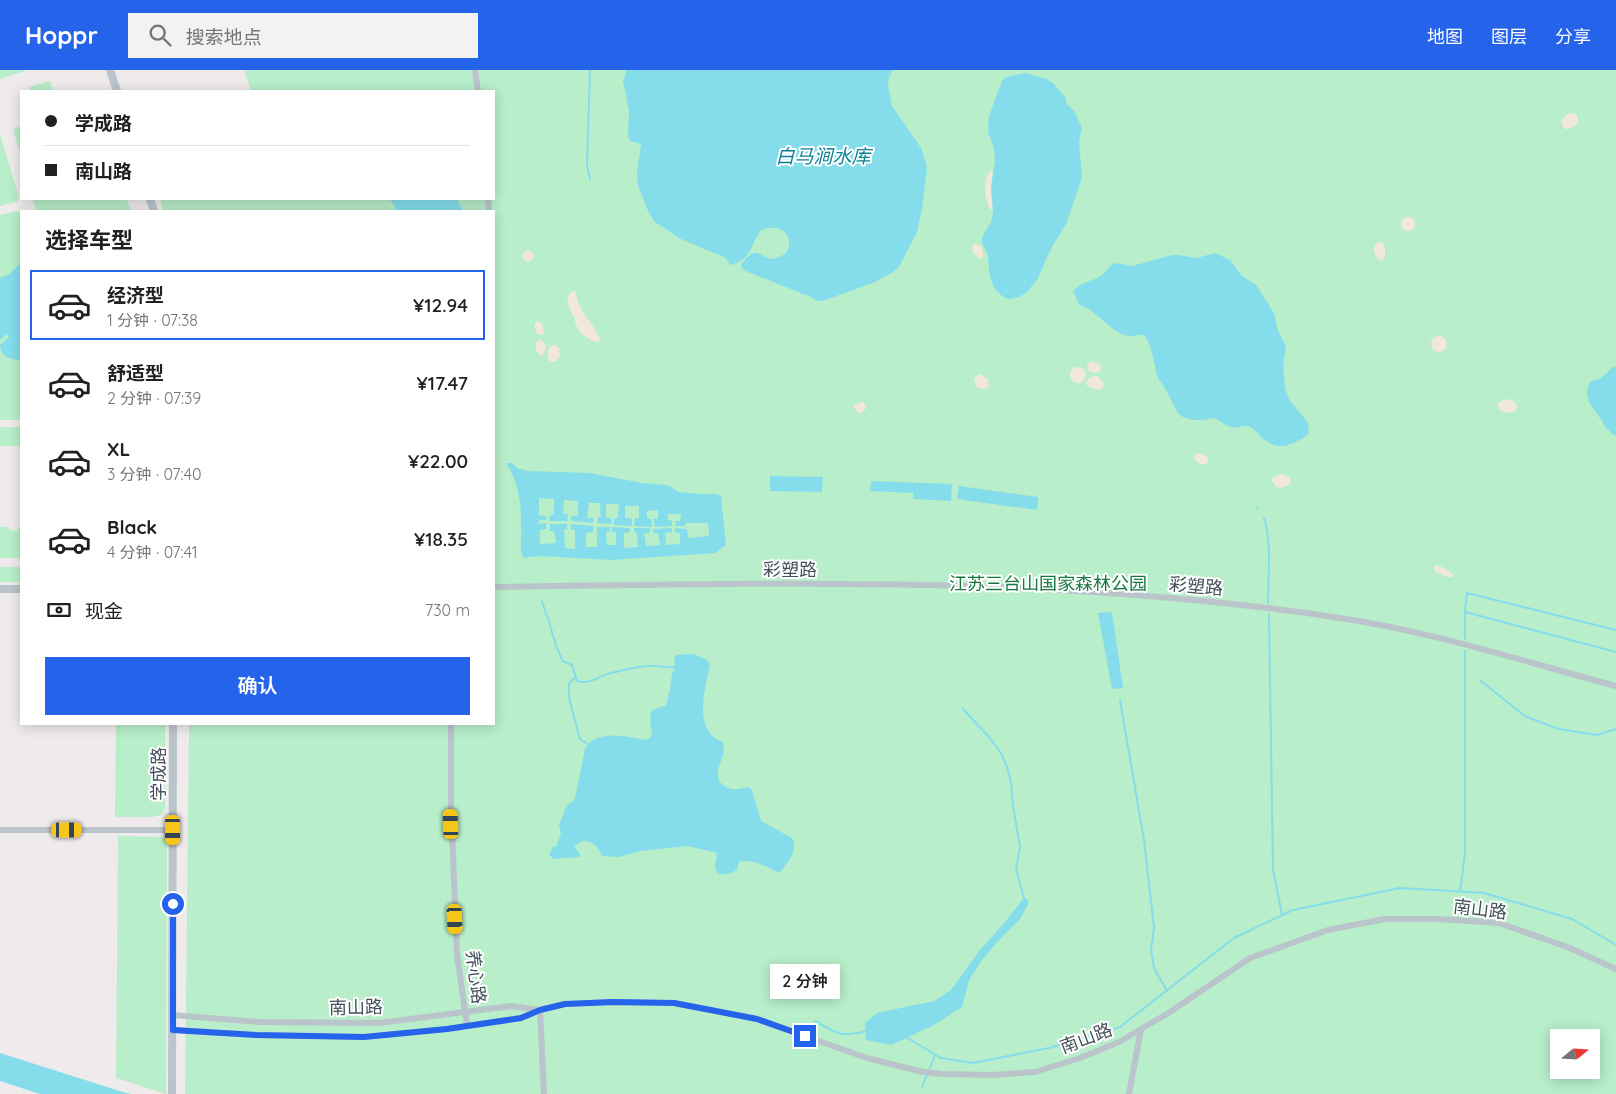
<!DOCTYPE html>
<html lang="zh">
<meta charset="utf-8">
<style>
:root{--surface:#fff;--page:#f2f2f2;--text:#202124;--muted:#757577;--line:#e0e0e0;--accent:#2563eb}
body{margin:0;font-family:Quicksand,"Noto Sans SC",sans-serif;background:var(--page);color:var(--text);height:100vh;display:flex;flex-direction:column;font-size:19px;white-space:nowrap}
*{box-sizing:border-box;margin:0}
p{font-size:16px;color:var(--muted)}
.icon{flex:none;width:28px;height:28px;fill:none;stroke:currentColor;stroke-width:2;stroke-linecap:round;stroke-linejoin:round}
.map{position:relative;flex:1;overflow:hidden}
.sheet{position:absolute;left:20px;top:140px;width:475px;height:515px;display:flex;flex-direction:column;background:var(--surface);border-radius:0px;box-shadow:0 2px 12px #0003}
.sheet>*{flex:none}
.top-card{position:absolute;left:20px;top:20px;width:475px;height:110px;border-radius:0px;box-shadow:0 2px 12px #0003;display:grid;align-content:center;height:110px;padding:0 25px;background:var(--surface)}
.needle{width:32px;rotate:72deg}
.buttons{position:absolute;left:1550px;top:959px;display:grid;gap:10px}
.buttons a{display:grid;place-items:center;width:50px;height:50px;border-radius:0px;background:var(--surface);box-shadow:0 2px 12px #0003;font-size:25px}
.end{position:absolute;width:22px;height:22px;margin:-11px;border:6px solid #2563eb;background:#fff;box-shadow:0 0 0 2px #fff}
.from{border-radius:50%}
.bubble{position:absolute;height:35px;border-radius:0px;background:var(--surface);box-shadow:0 2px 12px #0003;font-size:16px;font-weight:600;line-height:35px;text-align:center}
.car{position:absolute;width:15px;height:30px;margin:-15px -8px;border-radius:6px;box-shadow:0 0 4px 1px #0007;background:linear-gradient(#f5c518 24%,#345 0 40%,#f5c518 0 76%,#345 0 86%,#f5c518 0)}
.top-card b{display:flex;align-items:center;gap:18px;height:48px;font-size:19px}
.top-card b+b{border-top:1px solid var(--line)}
.top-card i{width:12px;height:12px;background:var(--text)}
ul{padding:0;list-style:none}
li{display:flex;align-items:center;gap:15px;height:70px;margin:0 10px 8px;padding:0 15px;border:2px solid transparent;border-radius:0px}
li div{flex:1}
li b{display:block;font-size:19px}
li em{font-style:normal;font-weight:600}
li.on{border-color:var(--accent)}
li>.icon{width:45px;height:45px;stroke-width:1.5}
h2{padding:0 25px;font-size:22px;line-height:60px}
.pay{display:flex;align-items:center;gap:12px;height:55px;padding:0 25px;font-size:19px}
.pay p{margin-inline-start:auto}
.primary-button{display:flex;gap:10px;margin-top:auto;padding:10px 25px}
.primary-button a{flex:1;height:58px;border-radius:0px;background:var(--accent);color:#fff;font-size:20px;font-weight:600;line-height:58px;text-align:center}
header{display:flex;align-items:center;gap:30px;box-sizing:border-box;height:70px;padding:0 25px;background:var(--accent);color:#fff}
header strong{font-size:24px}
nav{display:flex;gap:28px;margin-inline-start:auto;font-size:18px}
.search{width:350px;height:45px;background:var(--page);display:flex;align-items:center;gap:12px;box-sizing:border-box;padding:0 18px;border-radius:0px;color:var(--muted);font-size:19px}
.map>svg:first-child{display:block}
</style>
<header>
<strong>Hoppr</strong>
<div class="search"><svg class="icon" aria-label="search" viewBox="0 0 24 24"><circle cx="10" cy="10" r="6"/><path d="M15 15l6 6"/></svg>搜索地点</div>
<nav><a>地图</a><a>图层</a><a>分享</a></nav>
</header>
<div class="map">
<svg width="1616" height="1024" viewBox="0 0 1616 1024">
<rect width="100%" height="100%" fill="#efebec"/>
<!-- green -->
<g fill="#b8eec9" fill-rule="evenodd">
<path d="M0,0H25V1L0,9Z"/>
<path d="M244,0H1616V1024H185L189,654H494V141H163L160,129H494V21H251ZM1559,968H1591V1000H1559Z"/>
<path d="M50,11L53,21H31L29,17Z"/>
<path d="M21,56V87L13,59Z"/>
<path d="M0,64L19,128L17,132L0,136Z"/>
<path d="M32,129H127L131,141H33L36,140Z"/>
<path d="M22,140L21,350H0V145Z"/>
<rect x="0" y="357" width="21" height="19"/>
<path d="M0,457H9V460L17,461L18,458H21V488H0Z"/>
<rect x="0" y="497" width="21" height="15"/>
<path d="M116,654H165V738L161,745L152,747H115Z"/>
<path d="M118,766L163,767L166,769L167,773L166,1024L116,1008Z"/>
</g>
<!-- sand -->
<g fill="#f1e8db">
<path d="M1571,43L1577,45L1578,53C1574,57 1571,59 1565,59L1561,54C1562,48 1565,45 1571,43Z"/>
<path d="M991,100L993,103L991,124L993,139L992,140L989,138C985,126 982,110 991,100Z"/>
<circle cx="1408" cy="154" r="7"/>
<path d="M1378,172L1383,173L1385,178V187L1381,191C1374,187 1371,177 1378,172Z"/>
<path d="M975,174L980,175L983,181V187L981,189L973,183L972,177Z"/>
<circle cx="528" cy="186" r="5.5"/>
<path d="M573,221H575C577,227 578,232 580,237C585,248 599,260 600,272C588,272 574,260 575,248L571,242L567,231L570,223Z"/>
<path d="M537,251L542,253L544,264L539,265C535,262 533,255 537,251Z"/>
<circle cx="1439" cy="274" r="8"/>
<path d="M540,269L546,275L544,283L542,286L540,285L536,280V272Z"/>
<path d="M554,275L559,278L560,287L556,291L551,292C546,287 547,283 550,276Z"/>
<path d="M1091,291L1100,294L1101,301L1094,303L1089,301L1087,295Z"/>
<circle cx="1078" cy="305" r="8"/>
<path d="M979,304L988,309L989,317L986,319L977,318L974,311L975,308Z"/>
<path d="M1093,306H1097L1103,312C1104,317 1103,318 1098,320L1087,316L1086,311Z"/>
<path d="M1507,329L1515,332L1517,336L1516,341L1506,343L1499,340L1498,333L1503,330Z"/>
<path d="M861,332L864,333L866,338L863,342L858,343L853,336Z"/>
<path d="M1196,384C1201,383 1204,385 1208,388V393C1202,396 1198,394 1194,388Z"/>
<path d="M1281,404L1288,406L1291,409L1289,415L1281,418L1276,417L1272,410L1274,407Z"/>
<path d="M1436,495L1440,496L1453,504V507H1448L1436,502L1433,497Z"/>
</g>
<!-- water -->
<g fill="#85ddeb" fill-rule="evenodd">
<path d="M627,0H893L889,7L888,15L892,36L921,78L926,93L927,99L922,139L917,162L899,197L893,202L875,212L823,231H818L813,228L743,200L741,195C744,191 749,184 754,183C764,181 766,197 786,183C797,163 777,152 760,161C751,175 750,191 730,195L726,188L681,169L655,152L649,143L638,116L637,103L641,74L630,71L628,66L629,40L623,11Z"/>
<path d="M1025,3L1044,8L1053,13L1065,27L1067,34L1074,41L1082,58L1079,71L1082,108L1066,154L1052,177L1037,210L1026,223L1019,227L1008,229L1002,226L994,218L989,203L988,185L982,173V167L991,152L993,142L991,117L995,90L994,78L988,62L989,46L1002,11L1006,7Z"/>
<path d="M390,129H457L463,141H397Z"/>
<path d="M1215,183L1230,190L1241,205L1256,215L1272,240L1275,246L1277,258L1286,277L1283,296L1285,319L1290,331L1307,351L1309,359L1308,365C1293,374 1280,382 1265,370C1259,366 1257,360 1250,357C1244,354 1237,359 1231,357C1225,356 1220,350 1214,348C1207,350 1201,350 1195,350C1174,348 1176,337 1167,322C1164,316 1159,311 1157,305C1153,291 1153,277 1144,265C1139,264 1134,267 1128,266C1108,261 1098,240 1079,235L1073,221C1081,212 1091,212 1101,206C1107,202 1108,195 1116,193L1132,196L1172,185H1178L1197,188Z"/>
<path d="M21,192V290C11,290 0,286 0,275L9,267L7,264L0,270V208L10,204Z"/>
<path d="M1616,296V366C1606,360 1606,357 1600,348C1592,336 1581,326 1591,311C1608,308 1604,301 1616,296Z"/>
<path d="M506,393H512L517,398L529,401L589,403L643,413L667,415L679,422L703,424H717L721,426L726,475L715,483L611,490L540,486L523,488L521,481C521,449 524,421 506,393ZM539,428L554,429V445H550L549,451H567L568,444H563L564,430L578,431V446H571V451L593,453L594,448H587L589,433H600L601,447H598L597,453L611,454V448H606V434H619L618,448L614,449V455L632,456V449L625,448V436H639V448H635L634,456L652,457L651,449L647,448V441L658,440V449H653L655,457L672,456V451L668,450V444H681L680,451H675L676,456H685L686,453H708L709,466L688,468L687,459L675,458V463H680V474L666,475L665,463L672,462V458L653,459L654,463H658L660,475L646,476L644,463H650V458H634V462L637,463L638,477L624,478V463L630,462V458L612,457V462H616V475H607L606,462L610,461V457H597V477H586V463L593,462V456L571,454V459L575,460V479L565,478L564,459H567V454H550V461H554L556,473L540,474V460L547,459L546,453L538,454L539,450H546V446L539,445Z"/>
<path d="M770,406L823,407L822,422L770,421Z"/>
<path d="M871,411L952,414L951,431L913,429V423L870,421Z"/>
<path d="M959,416L1038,427L1037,440L957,429Z"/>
<path d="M1112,542L1123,618L1112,619L1098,543Z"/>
<path d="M694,584L707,590L710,595C705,619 692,661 723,672C728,686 710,703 722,714C731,722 738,719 749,717L752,721L761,751L792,768C799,781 787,792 780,803C768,798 751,787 739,792L737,800C729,804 725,806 717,803L715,796L717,783L688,776L640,781L619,787L602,786C597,776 594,771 582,771L574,776L580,784L579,787L554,789L549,785L553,777H556L561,763L559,755L567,735L572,732L575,728L585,679C597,658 628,667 647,670L652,666L650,650L651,641L666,635L670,619L672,604L675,597L674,589L676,585Z"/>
<path d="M1024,828L1028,830V834L1021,848L997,872L982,890L969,910L962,937L934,955L891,975L866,970L865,953L877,943L934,931L951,920L980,880L1005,852Z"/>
<path d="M0,983L126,1023L132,1024H40L0,1011Z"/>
</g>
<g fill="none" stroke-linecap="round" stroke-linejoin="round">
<!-- stream -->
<g stroke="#85ddeb" stroke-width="2">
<path d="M590,109L587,95L590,0"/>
<path d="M1257,438L1258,439"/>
<path d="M1264,448C1272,472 1268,507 1268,533"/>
<path d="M542,531C544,540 548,547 550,555C553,567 557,580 563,591L572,595L577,611C589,615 597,607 608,604C620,601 634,597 647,596C656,595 665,598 675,597"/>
<path d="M1465,542V569"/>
<path d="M1269,544L1273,799L1282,845"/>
<path d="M1616,560L1467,523L1465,542L1616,582"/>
<path d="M576,607L570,612L569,616V628L580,669L588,674"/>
<path d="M1481,611L1525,646L1558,659L1597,665L1616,659"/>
<path d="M1120,630L1144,770L1154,858L1151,880L1154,898L1167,921"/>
<path d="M963,639L989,667L1001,683L1007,697L1011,712L1013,736L1020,777L1016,799L1024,828"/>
<path d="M1460,821L1465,784V581"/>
<path d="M815,951C835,963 843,968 866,961"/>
<path d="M906,967L941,988L973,993L1049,978L1120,957L1234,868L1293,840L1400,818L1484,823L1572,849L1616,875"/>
<path d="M929,1000L935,985"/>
<path d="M922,1017L927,1005"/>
</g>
<!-- minor -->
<g stroke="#bac4cb" stroke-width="6">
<path d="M475,0L478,21"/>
<path d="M488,129L489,141"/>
<path d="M494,517C776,513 1060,505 1340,548C1434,562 1525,592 1616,616"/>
<path d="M451,654V736L457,884L467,955"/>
<path d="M0,760H173"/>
<path d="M173,945L259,952L379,953L511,936L540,940L521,948L447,959L364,967L256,965L173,960"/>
<path d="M544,1024L540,940L565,934L613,932L674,933L757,949L867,988L923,1002L942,1004L992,1005L1035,1002L1080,988L1119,972L1141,959L1167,944L1250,888L1328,860L1385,849H1438L1499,853L1570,878L1616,899"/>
<path d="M1129,1024L1141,959"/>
</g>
<!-- tertiary -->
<g stroke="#bac4cb" stroke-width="8">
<path d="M110,0L117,21"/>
<path d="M150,129L154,141"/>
<path d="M0,519H21"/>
<path d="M172,1024L173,654"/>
</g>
</g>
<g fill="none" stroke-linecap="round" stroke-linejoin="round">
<!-- route -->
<path stroke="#2563eb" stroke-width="6" d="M173,834V960L256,965L364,967L447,959L521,948L540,940L565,934L613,932L674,933L757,949L805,966"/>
</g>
<g text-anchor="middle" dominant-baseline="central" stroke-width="4" stroke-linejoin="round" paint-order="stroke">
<!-- street labels -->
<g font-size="18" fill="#445159" stroke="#fff">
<text x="790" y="499">彩塑路</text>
<text transform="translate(1196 516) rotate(5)">彩塑路</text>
<text transform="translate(158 704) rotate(-90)">学成路</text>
<text transform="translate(1480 839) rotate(7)">南山路</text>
<text transform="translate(476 907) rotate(83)">养心路</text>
<text transform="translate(356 937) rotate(-1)">南山路</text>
<text transform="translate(1086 968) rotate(-21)">南山路</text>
</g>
<!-- park labels -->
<g font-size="18" fill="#167940" stroke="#fff">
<text x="1048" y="513">江苏三台山国家森林公园</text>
</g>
<!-- water labels -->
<g font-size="19" font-style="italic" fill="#0c8295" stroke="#fff">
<text x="823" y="86">白马涧水库</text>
</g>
</g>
</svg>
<div class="buttons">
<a><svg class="needle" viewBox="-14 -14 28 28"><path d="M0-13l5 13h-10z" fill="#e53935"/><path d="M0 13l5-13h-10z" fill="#757577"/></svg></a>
</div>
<i class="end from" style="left:173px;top:834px"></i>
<i class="end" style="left:805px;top:966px"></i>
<div class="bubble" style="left:770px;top:894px;width:70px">2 分钟</div>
<i class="car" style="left:451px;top:754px;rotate:358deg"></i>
<i class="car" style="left:67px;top:760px;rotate:90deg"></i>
<i class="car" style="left:173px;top:760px;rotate:180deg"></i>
<i class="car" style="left:455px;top:849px;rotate:177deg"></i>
<div class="top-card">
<b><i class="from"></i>学成路</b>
<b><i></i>南山路</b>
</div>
<section class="sheet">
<h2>选择车型</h2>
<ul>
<li class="on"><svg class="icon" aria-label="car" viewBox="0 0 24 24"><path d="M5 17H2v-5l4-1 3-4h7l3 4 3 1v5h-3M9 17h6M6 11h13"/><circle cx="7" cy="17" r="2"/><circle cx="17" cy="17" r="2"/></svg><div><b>经济型</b><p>1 分钟 · 07:38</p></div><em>¥12.94</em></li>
<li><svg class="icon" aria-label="car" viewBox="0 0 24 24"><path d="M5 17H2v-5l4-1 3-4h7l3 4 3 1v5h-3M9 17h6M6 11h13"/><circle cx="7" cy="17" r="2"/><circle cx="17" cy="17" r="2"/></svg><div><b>舒适型</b><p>2 分钟 · 07:39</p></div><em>¥17.47</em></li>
<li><svg class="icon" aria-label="car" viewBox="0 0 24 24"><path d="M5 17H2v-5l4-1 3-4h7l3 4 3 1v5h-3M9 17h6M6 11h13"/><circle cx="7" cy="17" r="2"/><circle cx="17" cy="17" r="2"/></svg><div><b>XL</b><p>3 分钟 · 07:40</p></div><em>¥22.00</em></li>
<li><svg class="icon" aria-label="car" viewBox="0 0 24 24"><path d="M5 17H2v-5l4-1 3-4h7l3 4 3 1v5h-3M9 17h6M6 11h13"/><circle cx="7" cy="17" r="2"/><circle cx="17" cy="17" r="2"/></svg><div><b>Black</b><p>4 分钟 · 07:41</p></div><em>¥18.35</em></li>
</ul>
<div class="pay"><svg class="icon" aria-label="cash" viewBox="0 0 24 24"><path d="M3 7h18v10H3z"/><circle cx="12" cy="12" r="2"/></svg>现金<p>730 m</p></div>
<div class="primary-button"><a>确认</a></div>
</section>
</div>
